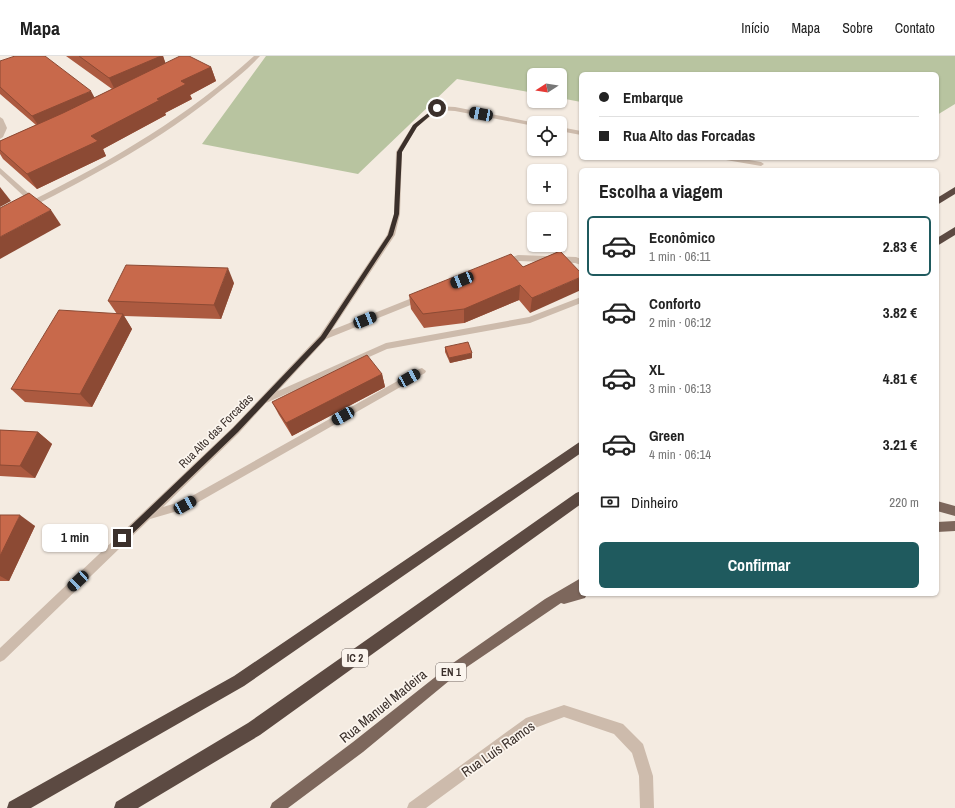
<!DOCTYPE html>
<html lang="pt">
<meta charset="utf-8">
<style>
:root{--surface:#fff;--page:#f6f6f6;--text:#222;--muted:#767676;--line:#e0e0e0;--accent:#1f5a5e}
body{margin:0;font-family:"Archivo Narrow",sans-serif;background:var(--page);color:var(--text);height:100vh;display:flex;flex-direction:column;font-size:15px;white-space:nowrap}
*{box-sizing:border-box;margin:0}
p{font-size:13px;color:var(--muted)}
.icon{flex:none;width:22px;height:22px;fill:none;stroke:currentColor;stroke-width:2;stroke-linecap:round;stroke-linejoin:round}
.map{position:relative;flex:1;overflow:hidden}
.panel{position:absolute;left:579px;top:112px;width:360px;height:428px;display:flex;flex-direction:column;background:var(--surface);border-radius:6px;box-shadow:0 1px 3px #0004}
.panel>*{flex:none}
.top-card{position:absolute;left:579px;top:16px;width:360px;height:88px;border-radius:6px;box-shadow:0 1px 3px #0004;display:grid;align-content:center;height:88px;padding:0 20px;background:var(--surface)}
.needle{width:26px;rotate:258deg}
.controls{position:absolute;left:527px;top:12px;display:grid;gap:8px}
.controls a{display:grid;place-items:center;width:40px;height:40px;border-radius:6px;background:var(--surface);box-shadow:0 1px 3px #0004;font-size:20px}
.end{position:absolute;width:18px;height:18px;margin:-9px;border:5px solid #3b302b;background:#fff;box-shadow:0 0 0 2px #fff}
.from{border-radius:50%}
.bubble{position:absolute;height:28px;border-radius:6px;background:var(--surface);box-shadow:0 1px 3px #0004;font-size:13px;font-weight:700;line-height:28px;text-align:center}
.car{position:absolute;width:12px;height:24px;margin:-12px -6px;border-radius:5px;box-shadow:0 0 3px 1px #0007;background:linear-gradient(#222 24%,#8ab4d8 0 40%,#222 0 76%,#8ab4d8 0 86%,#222 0)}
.top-card b{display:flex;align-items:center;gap:14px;height:38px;font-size:15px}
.top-card b+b{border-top:1px solid var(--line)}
.top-card i{width:10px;height:10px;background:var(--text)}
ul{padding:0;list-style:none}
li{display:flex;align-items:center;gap:12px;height:60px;margin:0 8px 6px;padding:0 12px;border:2px solid transparent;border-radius:6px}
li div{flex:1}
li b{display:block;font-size:15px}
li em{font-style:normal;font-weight:700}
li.active{border-color:var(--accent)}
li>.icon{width:36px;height:36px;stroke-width:1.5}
h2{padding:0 20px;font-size:18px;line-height:48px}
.pay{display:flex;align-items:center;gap:10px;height:44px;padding:0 20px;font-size:15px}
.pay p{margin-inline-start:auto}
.button{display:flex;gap:8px;margin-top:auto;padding:8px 20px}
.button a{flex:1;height:46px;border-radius:6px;background:var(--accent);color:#fff;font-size:16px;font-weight:700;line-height:46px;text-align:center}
header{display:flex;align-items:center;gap:24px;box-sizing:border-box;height:56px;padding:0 20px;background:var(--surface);border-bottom:1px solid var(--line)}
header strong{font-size:19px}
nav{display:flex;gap:22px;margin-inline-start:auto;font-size:14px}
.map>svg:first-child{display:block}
</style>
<header>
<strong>Mapa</strong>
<nav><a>Início</a><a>Mapa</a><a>Sobre</a><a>Contato</a></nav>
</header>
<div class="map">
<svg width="955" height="752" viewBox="0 0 955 752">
<rect width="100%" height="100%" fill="#f4ebe1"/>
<!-- green -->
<path fill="#b8c4a0" d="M266,0H955V48L937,59V18H581V46L560,42V19H534V37L457,23L358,118L202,88Z"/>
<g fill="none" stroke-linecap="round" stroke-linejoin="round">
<!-- lane -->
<g fill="#cdbbac" fill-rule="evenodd">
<path d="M254,0H260C248,13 233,25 219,36C162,83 96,118 30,152H26V148L30,146L0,118V112L35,143C115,103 188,60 254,0Z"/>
<path d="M437,50L455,51L536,67H534V70L455,55L438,54L417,71L402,96L400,158L395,179L332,274L417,240L420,239L424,242L423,244L326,283L278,335L386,287L529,261L581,241V247L530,267L387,293L266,347L239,377L163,451L183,445L419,313L422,312L426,315L425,317L188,452L150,463L4,604L0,606V592L233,371L320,279L387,179L394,158L396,96L413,69Z"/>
<path d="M0,61L3,63L7,72L3,81L0,83Z"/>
<path d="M560,71L581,75V79L560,75Z"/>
<path d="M723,102H737L761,106L764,108L761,110L726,104Z"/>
<path d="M518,199L576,201L581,203V209L575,207L518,205L504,210L500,207L501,205Z"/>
</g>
<!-- street -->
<path fill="#cdbbac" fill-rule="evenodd" d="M564,649L623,668L643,688L653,720L654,752H640L639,720L632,697L614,678L564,661L535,672L426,752H407L409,747L526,662Z"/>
<!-- primary -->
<g fill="#7d675c" fill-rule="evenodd">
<path d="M937,445L955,450V460L937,455Z"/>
<path d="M955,465V475L937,476V466Z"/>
<path d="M581,522V538H587L585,542L564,548L561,547L461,615L363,696L288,752H270L272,747L353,686L453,607L545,543Z"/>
</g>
<!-- highway -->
<g fill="#5c4a42" fill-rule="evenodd">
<path d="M955,131V138L937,149V142Z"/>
<path d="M955,171V179L937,190V182Z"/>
<path d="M581,385V397L244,630L31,752H7L9,746L234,620Z"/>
<path d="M581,435V448L260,679L138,752H114L116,746L248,667L576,437Z"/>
</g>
</g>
<!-- wall -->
<g fill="#ac5a40">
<path d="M66,0H163L165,7L211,11L216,25L190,39L192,43L165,57L166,59L103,93L106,100L37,133L3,103L0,98V85L36,69L0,38V5L94,42L112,33Z"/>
<path d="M560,195L530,257L519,244L464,267L424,272L411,253L409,239L523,211Z"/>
<path d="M234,227L221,263L124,260L132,273L92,351L25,346L11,333L117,258L108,245Z"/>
<path d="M445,291L472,302L450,307L445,296Z"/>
<path d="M382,318L385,331L292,380L279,359L272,346Z"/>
<path d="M0,374L38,376L52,388L35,422L0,420Z"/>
<path d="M0,459L35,470L9,525H0Z"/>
</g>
<!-- shaded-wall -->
<g fill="#8c4a34">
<path d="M161,0H163L168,14L116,36L109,22Z"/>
<path d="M211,11L216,25L190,39L192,43L165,57L166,59L103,93L106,100L37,133L27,118L91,80L157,43L181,25Z"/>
<path d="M91,35L99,50L42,75L32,60Z"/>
<path d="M0,131L11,145L0,151Z"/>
<path d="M51,154L61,169L0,203V181Z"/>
<path d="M228,212L234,227L221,263L214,249Z"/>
<path d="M581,221V234L530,257L532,242Z"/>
<path d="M520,229L519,244L464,267V253Z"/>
<path d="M123,258L132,273L92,351L80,338Z"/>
<path d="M472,297V302L450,307L449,302Z"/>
<path d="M382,318L385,331L292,380L286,367Z"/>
<path d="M38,376L52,388L35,422L20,410Z"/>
<path d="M20,459L35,470L9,525L0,520V500Z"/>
</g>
<!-- building -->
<g fill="#c8694b" stroke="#8c4a34">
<path d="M15,0H45L91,35L32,60L0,31V5Z"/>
<path d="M79,0H161L109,22Z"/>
<path d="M180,0H189L211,11L181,25L186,28L157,43L160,44L91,80L98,85L27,118L0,94V85L63,57Z"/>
<path d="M29,137L51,154L0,181V152Z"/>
<path d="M560,195L581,217V221L532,242L520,229L464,253L423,258L409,239L511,198L523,211Z"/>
<path d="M126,209L228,212L214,249L108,245Z"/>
<path d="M59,254L123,258L80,338L11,333Z"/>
<path d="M468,286L472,297L449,302L445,291Z"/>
<path d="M367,299L382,318L286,367L272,346Z"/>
<path d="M0,374L38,376L20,410L0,409Z"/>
<path d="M0,459H20L0,500Z"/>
</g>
<!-- route -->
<path fill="#3b302b" d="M436,51L439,52L417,71L402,96L399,158L393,179L325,283L238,376L125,485H120V480L233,372L321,280L388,179L394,158L397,96L413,69Z"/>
<g text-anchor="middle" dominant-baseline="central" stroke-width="3.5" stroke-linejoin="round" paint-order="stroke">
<!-- shield labels -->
<g fill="#fbf5ee" stroke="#756b66" stroke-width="1">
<rect x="342" y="593" width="26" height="18" rx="3"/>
<rect x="436" y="607" width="30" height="18" rx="3"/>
</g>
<g font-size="11" font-weight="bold" fill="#3b302b">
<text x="355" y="602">IC 2</text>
<text x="451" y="616">EN 1</text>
</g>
<!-- street labels -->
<g font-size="12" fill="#3b302b" stroke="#fbf5ee">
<text transform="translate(216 375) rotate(-45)">Rua Alto das Forcadas</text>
</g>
<!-- near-street labels -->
<g font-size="14" fill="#3b302b" stroke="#fbf5ee">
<text transform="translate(383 650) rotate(-39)">Rua Manuel Madeira</text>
<text transform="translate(498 693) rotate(-35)">Rua Luís Ramos</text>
</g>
</g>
</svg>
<div class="controls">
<a><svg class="needle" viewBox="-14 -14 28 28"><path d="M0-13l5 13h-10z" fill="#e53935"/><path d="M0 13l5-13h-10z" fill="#767676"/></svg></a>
<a><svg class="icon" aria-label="locate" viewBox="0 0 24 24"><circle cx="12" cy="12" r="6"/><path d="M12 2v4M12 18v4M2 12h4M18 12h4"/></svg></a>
<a>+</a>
<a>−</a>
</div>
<i class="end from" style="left:437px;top:52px"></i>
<i class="end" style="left:122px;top:482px"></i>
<div class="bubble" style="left:42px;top:468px;width:66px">1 min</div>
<i class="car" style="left:481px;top:58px;rotate:281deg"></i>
<i class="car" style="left:462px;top:224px;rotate:248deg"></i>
<i class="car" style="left:365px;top:264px;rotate:68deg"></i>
<i class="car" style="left:409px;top:322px;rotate:61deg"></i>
<i class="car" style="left:343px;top:360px;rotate:241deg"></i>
<i class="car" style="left:185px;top:449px;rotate:61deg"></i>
<i class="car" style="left:78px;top:525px;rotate:227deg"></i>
<div class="top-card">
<b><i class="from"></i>Embarque</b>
<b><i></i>Rua Alto das Forcadas</b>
</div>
<section class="panel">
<h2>Escolha a viagem</h2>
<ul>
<li class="active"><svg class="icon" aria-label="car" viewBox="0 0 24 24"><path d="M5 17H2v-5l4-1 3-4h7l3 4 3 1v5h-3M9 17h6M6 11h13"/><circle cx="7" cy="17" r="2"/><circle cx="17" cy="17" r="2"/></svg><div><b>Econômico</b><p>1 min · 06:11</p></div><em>2.83 €</em></li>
<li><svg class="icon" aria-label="car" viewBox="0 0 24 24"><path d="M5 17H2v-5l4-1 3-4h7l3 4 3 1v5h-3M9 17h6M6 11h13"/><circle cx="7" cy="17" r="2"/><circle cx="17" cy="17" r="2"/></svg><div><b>Conforto</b><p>2 min · 06:12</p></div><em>3.82 €</em></li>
<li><svg class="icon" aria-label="car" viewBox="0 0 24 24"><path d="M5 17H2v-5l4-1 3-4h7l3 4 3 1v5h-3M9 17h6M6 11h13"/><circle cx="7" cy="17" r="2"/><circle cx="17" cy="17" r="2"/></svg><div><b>XL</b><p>3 min · 06:13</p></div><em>4.81 €</em></li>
<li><svg class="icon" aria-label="car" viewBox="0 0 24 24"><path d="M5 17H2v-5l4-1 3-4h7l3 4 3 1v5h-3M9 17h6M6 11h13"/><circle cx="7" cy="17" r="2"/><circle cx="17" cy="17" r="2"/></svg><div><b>Green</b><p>4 min · 06:14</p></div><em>3.21 €</em></li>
</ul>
<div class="pay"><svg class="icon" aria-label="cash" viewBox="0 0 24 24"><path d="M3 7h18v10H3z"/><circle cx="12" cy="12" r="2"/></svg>Dinheiro<p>220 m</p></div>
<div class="button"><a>Confirmar</a></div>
</section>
</div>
